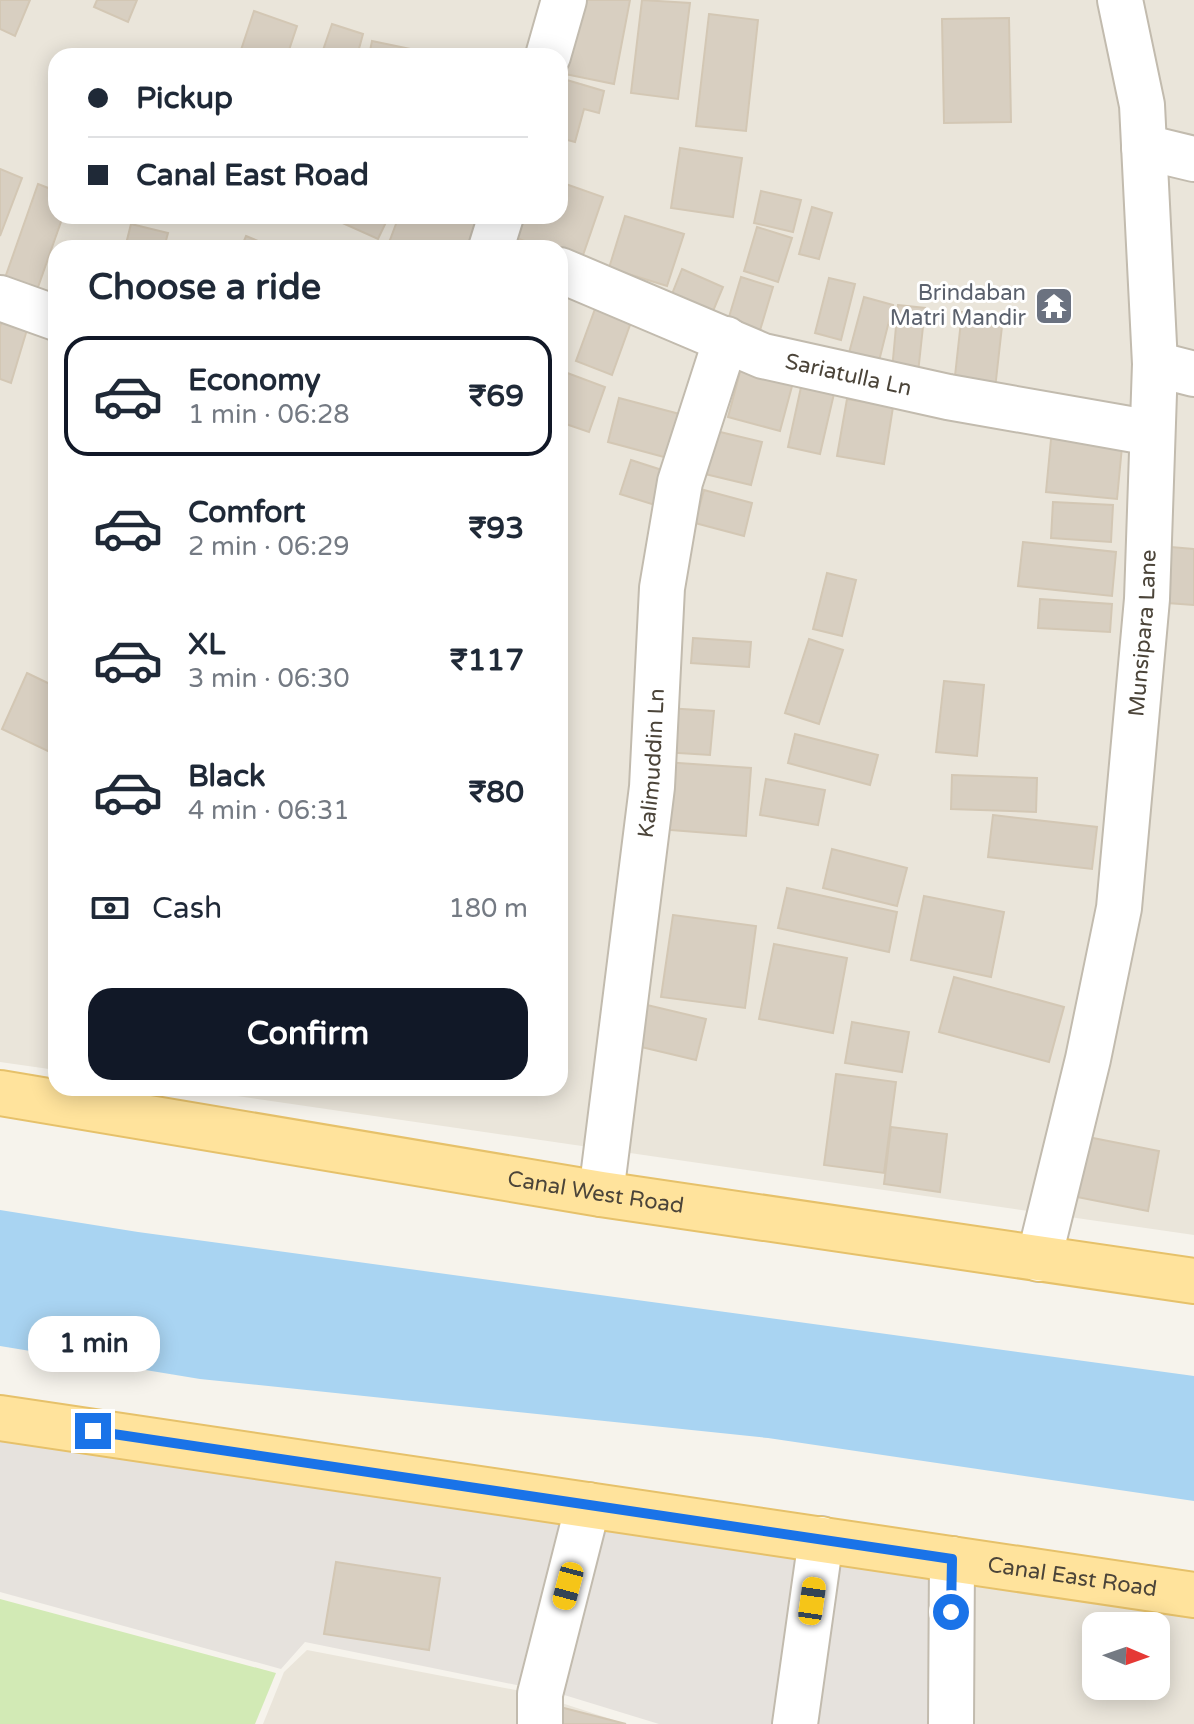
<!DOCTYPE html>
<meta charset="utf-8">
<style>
:root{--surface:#fff;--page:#f6f6f7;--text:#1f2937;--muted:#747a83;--line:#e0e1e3;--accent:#111827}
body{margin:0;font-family:"Varela Round",sans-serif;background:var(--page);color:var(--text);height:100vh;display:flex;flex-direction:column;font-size:30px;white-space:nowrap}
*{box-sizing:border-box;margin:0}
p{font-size:26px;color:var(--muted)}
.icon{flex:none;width:44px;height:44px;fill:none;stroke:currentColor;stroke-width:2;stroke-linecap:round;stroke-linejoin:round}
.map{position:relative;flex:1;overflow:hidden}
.panel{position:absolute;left:48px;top:240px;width:520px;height:856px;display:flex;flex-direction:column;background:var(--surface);border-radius:24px;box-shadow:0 4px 20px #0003}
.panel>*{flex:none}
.top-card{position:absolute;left:48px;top:48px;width:520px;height:176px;border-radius:24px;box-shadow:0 4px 20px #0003;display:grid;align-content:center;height:176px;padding:0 40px;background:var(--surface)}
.needle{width:52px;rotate:92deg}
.controls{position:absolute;left:1082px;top:1612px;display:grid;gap:16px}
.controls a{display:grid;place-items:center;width:88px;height:88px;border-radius:16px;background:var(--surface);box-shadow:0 4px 20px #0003;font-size:40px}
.end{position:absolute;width:36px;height:36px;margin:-18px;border:10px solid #1a73e8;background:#fff;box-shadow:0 0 0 4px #fff}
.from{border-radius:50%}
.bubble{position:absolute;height:56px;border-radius:24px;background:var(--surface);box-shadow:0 4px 20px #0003;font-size:26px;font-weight:800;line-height:56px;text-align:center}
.car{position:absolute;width:24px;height:48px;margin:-24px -12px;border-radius:10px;box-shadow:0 0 6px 2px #0007;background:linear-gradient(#f5c518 24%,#345 0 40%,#f5c518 0 76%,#345 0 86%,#f5c518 0)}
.top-card b{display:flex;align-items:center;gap:28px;height:76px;font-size:30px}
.top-card b+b{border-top:2px solid var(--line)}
.top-card i{width:20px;height:20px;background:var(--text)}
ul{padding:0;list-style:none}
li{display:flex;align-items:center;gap:24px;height:120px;margin:0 16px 12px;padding:0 24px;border:4px solid transparent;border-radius:24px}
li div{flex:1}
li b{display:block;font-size:30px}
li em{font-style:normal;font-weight:800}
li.on{border-color:var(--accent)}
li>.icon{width:72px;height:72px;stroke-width:1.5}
h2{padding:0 40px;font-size:36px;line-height:96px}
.pay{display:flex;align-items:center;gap:20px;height:88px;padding:0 40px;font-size:30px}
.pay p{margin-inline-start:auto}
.button{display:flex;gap:16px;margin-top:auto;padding:16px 40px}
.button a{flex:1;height:92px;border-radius:24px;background:var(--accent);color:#fff;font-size:32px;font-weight:800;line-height:92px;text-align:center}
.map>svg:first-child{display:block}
</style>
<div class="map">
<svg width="1194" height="1724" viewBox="0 0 1194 1724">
<rect width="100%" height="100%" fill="#f6f3ec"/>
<!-- residential -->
<g fill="#eae5da" fill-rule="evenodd">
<path d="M0,0H1194V1235L182,1088H560V248H56V1070L0,1062ZM56,56H560V216H56Z"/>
<path d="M961,1569L1194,1604V1724H959ZM1096,1626H1156V1686H1096Z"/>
<path d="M307,1650L531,1693L626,1724H263L284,1672Z"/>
</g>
<!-- industrial -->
<path fill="#e6e2dd" d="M0,1429L943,1566V1724H659L561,1694L305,1642L281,1669L0,1592Z"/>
<!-- green -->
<path fill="#d2eab5" d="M0,1599L276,1673L255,1724H0Z"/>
<!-- water -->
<path fill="#a9d4f2" d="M0,1210L138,1232L1194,1376V1501L768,1438L200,1379L0,1346Z"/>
<!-- building -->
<g fill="#d8cfc1" stroke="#d3c7b4" stroke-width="2">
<path d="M0,0H30L15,36L0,29Z"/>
<path d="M97,0H137L128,22L94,7Z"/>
<path d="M573,0H630L614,84L560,73Z"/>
<path d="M642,0L690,3L678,99L631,93Z"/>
<path d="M254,11L297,26L287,56H239Z"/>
<path d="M709,14L758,20L746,131L696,126Z"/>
<path d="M1009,18L1011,122L944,123L942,19Z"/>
<path d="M332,24L363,34L357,56H321Z"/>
<path d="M372,41L430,53V56H369Z"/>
<path d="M560,78L604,91L599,113L584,109L575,142L560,138Z"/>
<path d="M680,148L742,158L733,217L671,208Z"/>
<path d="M0,169L22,178L0,236Z"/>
<path d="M560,182L603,197L581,261L560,254V248H544L505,234L512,216H560Z"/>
<path d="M38,184L56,191V216H63L37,290L5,278Z"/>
<path d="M761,191L801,200L793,232L754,223Z"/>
<path d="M812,207L832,213L819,259L799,254Z"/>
<path d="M327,216H389L378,239Z"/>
<path d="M399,216H458L476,222L467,248H387Z"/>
<path d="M625,216L684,234L667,286L609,268Z"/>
<path d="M131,224L168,233L164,248H125Z"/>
<path d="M757,227L792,238L778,282L744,271Z"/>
<path d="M246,236L275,248H241Z"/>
<path d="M682,269L723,287L711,316L670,299Z"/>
<path d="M741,277L773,287L758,337L726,327Z"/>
<path d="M829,278L855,284L841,340L815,333Z"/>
<path d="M864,297L893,305L879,361L849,353Z"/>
<path d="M599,298L635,311L612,375L576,361Z"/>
<path d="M898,305L925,308L918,373L892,370Z"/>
<path d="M962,312L1003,317L995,389L954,385Z"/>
<path d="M4,315L29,323L11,383L0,379V327Z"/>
<path d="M743,361L795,375L780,431L728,417Z"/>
<path d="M562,371L605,387L589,432L560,422Z"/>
<path d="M803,378L836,385L820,454L788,447Z"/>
<path d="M619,398L691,417L679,461L608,442Z"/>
<path d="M847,399L893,407L884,464L837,456Z"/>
<path d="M1052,429L1123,436L1117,499L1046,492Z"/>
<path d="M716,431L762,442L751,485L705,474Z"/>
<path d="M631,460L665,471L655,505L620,494Z"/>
<path d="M704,490L752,503L744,536L695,523Z"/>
<path d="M1053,502L1113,505L1111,542L1051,538Z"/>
<path d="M1023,542L1116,552L1112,596L1018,586Z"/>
<path d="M1159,546L1194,549V605L1154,602Z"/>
<path d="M827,573L856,580L842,636L813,629Z"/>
<path d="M1040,599L1112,604L1110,632L1038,628Z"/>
<path d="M693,638L751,642L749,667L691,663Z"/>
<path d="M809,639L843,650L819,724L785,713Z"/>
<path d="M27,673L56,687V755L2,729Z"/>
<path d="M944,681L984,685L977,756L936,752Z"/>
<path d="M666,708L714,711L710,755L663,752Z"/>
<path d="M795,734L878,755L870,785L788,763Z"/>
<path d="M664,762L751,768L746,836L659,829Z"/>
<path d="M952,775L1037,778L1036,812L951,809Z"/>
<path d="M766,779L825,790L818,825L760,815Z"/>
<path d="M993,815L1097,827L1092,869L988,857Z"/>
<path d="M832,849L907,868L897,906L823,888Z"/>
<path d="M787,888L897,912L889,952L778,928Z"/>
<path d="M924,896L1004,912L991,977L911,960Z"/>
<path d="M673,915L756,926L745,1008L661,997Z"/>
<path d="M774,944L847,958L833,1033L759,1019Z"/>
<path d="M954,977L1064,1007L1049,1062L939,1032Z"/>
<path d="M647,1005L706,1019L696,1060L637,1046Z"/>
<path d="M852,1022L909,1032L902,1072L845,1063Z"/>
<path d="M836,1074L896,1082L884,1173L824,1165Z"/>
<path d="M891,1127L947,1134L940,1192L884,1184Z"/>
<path d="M1088,1137L1159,1151L1148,1211L1077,1197Z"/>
<path d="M336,1562L440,1578L429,1650L324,1634Z"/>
<path d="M560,1707L626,1724H555Z"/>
</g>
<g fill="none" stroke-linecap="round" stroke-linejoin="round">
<!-- minor casing -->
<g stroke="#c2bbae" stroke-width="48">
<g id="minor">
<path d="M548,56L564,0"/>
<path d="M1144,147L1194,159"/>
<path d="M491,248L501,216"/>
<path id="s1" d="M560,270L763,356L948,397L1152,433"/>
<path d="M0,298L56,318"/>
<path d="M1155,364L1194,374"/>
<path id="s2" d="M601,1194L652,787L662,588L680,482L726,339"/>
<path id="s3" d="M1039,1259L1088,1059L1119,908L1147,599L1155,364L1142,105L1120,0"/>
<path d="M540,1724V1694L588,1505"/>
<path d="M795,1724L821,1539"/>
<path d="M951,1724L952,1559"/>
</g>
</g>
<!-- major casing -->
<g stroke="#e6c16a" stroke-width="48">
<g id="major">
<path id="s4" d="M0,1093L601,1194L1194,1281"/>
<path id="s5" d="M0,1418L1194,1595"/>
</g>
</g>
<!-- minor -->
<use href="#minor" stroke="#fff" stroke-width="44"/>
<!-- major -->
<use href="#major" stroke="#ffe39c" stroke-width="44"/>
</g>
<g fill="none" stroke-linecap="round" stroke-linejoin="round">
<!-- route -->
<path stroke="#1a73e8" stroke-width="10" d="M93,1431L952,1559L951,1612"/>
</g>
<!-- icons -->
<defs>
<g id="temple-square" transform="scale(2)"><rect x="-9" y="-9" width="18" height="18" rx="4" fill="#6b7280" stroke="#fff"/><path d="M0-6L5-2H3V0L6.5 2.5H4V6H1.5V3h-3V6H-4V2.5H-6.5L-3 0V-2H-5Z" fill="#fff"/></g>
</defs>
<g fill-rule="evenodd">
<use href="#temple-square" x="1054" y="306"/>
</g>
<g text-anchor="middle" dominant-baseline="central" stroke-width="6" stroke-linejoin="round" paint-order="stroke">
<!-- worship labels -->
<g font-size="22" fill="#5b616d" stroke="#fff" text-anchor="end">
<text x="1026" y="293">Brindaban<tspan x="1026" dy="25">Matri Mandir</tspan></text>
</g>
<!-- street labels -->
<g font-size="22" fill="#4b4439" stroke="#fff">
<text stroke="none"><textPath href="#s1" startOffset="308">Sariatulla Ln</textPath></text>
<text stroke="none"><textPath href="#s3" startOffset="636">Munsipara Lane</textPath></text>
<text stroke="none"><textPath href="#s2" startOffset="434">Kalimuddin Ln</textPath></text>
<text stroke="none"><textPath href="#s4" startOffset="604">Canal West Road</textPath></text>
<text stroke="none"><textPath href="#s5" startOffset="1084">Canal East Road</textPath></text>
</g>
</g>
</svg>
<div class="controls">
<a><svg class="needle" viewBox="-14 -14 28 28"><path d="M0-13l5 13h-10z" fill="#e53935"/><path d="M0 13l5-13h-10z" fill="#747a83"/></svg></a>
</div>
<i class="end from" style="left:951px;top:1612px"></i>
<i class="end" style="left:93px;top:1431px"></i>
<div class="bubble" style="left:28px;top:1316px;width:132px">1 min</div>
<i class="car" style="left:568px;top:1586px;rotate:195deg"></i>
<i class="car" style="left:812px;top:1601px;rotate:8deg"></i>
<div class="top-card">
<b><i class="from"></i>Pickup</b>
<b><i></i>Canal East Road</b>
</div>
<section class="panel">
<h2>Choose a ride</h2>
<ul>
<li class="on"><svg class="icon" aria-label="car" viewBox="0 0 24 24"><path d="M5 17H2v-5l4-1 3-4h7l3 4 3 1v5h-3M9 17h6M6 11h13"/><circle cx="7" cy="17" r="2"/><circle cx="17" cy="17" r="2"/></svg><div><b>Economy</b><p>1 min · 06:28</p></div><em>₹69</em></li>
<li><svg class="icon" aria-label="car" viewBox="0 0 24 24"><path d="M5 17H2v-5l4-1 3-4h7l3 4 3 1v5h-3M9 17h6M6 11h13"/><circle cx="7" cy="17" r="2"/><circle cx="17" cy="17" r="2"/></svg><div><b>Comfort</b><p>2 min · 06:29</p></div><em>₹93</em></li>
<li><svg class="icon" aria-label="car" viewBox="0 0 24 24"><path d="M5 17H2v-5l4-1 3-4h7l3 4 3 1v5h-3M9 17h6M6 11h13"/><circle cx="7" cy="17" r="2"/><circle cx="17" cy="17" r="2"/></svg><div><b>XL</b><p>3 min · 06:30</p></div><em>₹117</em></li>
<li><svg class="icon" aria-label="car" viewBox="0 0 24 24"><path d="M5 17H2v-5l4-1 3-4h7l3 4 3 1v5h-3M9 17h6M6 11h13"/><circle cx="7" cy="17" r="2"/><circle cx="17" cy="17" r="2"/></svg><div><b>Black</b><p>4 min · 06:31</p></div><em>₹80</em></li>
</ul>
<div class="pay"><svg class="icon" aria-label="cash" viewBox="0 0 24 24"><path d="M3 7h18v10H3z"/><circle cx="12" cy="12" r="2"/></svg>Cash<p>180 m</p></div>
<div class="button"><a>Confirm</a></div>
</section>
</div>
